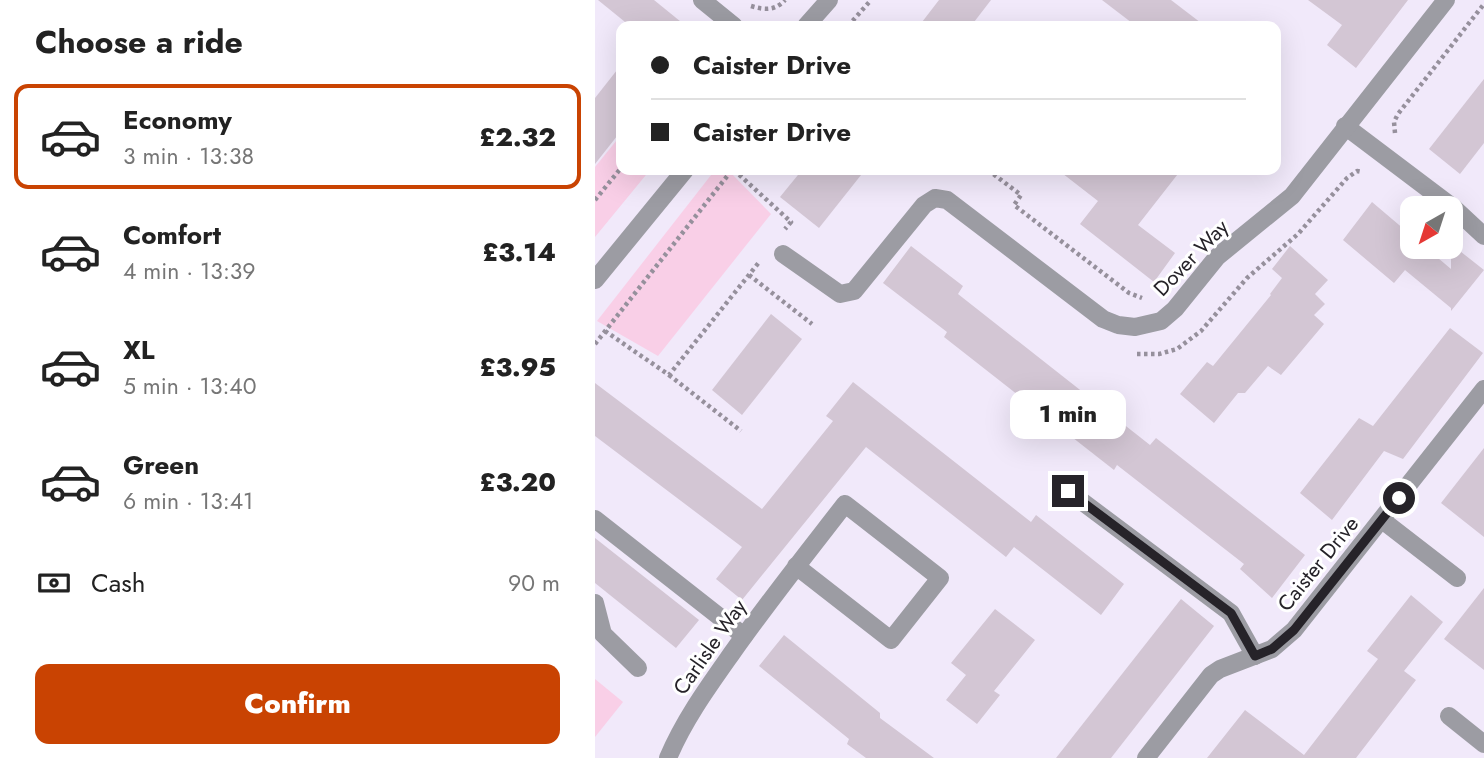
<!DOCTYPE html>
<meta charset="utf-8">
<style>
:root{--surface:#fff;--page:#f2f2f2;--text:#222;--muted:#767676;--line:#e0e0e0;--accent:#c94302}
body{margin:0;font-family:Jost,sans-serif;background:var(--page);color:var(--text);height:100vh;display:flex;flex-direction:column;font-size:26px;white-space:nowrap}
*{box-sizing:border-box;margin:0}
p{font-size:23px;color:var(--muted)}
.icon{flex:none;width:38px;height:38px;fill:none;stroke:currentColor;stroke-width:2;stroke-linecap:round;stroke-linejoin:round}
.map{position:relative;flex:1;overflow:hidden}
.panel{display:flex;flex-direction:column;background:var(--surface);width:595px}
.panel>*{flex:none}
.guide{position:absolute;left:21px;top:21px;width:665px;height:154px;border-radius:14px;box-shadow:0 7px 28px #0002;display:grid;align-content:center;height:154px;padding:0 35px;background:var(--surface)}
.needle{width:46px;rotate:219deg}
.buttons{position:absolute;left:805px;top:196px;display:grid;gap:14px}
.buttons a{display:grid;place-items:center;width:63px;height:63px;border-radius:14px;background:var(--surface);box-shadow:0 7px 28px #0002;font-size:35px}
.end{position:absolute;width:32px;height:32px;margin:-16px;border:9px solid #262329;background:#fff;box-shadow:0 0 0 4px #fff}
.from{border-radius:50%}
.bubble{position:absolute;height:49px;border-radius:14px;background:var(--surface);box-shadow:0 7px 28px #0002;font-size:23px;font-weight:800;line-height:49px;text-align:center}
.guide b{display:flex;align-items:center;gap:24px;height:66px;font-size:26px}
.guide b+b{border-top:2px solid var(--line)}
.guide i{width:18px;height:18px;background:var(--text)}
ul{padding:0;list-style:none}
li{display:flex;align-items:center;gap:21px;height:105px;margin:0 14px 10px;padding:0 21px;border:4px solid transparent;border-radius:14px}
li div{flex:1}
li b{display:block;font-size:26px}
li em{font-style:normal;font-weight:800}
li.current{border-color:var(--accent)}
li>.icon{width:63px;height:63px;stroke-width:1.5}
h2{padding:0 35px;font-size:32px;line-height:84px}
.pay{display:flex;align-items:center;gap:18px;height:77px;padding:0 35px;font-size:26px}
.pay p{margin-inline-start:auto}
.cta{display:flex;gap:14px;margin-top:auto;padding:14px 35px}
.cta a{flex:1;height:80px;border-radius:14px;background:var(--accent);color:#fff;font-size:28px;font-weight:800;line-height:80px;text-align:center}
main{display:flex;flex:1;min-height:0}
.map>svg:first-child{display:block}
</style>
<main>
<section class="panel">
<h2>Choose a ride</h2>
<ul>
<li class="current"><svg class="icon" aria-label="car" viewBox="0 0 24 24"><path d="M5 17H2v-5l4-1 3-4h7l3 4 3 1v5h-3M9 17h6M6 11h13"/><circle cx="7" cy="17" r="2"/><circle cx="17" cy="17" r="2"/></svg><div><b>Economy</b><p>3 min · 13:38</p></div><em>£2.32</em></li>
<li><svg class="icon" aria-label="car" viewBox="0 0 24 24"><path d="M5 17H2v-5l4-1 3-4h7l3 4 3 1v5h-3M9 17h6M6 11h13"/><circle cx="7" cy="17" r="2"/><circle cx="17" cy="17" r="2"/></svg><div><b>Comfort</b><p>4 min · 13:39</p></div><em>£3.14</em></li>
<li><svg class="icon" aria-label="car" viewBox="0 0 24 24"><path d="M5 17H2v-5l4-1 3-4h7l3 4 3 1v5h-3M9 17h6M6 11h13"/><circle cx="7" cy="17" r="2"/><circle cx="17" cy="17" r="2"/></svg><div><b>XL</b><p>5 min · 13:40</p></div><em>£3.95</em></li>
<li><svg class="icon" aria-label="car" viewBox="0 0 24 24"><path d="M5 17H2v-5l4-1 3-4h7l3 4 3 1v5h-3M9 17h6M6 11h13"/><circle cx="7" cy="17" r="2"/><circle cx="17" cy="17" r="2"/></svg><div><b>Green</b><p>6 min · 13:41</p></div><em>£3.20</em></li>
</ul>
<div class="pay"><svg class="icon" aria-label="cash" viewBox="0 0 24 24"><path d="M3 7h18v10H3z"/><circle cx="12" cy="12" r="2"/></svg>Cash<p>90 m</p></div>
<div class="cta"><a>Confirm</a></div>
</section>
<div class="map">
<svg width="889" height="758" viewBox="0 0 889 758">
<rect width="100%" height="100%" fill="#f1e9fa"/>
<!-- green -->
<g fill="#f9cfe7">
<path d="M26,135V170H55L0,237V167Z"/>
<path d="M120,170H133L176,214L63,356L2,321Z"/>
<path d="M0,679L28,702L0,737Z"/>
</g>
<!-- building -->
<g fill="#d3c6d4">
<path d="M3,0H59L91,26H35Z"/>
<path d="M344,0H396L376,26H324Z"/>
<path d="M507,0H576L610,26H541Z"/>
<path d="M713,0H813L761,68L732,45L747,25Z"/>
<path d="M26,65V131L0,164V98Z"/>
<path d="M889,79V143L865,174L834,149Z"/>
<path d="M207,170H270L224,228L185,197Z"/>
<path d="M463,170H586L543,225L580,253L559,282L485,224L503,201Z"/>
<path d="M777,202L817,236V247H830L856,269V244L889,270L856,311V308L810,270L799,283L748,240Z"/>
<path d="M316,246L368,286L363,294L555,445L561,438L710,555L677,598L645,569L649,564L522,465L519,470L349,337L352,332L288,283Z"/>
<path d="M695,246L733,280L720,294L730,304L719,315L729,324L686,375L673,366L650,393H643L619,423L585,394L612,362L618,366L676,295L675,294L687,278L677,269Z"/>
<path d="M176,314L207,339L147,415L117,390Z"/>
<path d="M855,328L888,353L808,459L789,451L737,520L705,493L764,418L778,426Z"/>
<path d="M258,382L436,522L441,515L529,584L506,615L419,547L411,557L271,447L147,600L121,579L147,547L0,436V383L167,509L238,421L231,416Z"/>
<path d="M889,448V537L846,503Z"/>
<path d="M0,538L104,620L81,648L0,583Z"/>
<path d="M889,588V670L849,639Z"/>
<path d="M816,595L848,622L809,671L821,680L761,758H612L650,710L709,755L783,659L772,651Z"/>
<path d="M586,599L619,626L516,758H461Z"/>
<path d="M400,609L440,640L399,691L405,695L382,724L351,700L371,675L356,663Z"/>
<path d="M189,635L285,713V718L339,758H271L252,744L254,739L164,666Z"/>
</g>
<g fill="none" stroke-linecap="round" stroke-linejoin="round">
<!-- path -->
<g stroke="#96909c" stroke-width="4.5" stroke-dasharray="3.5 3.5" stroke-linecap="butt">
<path d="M156,6C169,10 180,11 190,0"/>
<path d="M253,26L276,0"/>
<path d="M800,133L799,122L803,114L889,4"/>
<path d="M139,170L196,222L190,229"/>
<path d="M393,170L426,195L419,205L534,293L547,298"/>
<path d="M0,200L26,168"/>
<path d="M154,275L217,324"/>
<path d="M10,331L74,375L165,261"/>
<path d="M0,344L137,170"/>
<path d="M542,354H564L582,349L606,331L652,278L703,234L752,178L762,171L767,172"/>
<path d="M74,375L146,431"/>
</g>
<!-- minor -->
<g stroke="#9c9ca3" stroke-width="18">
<path d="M107,0L139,26"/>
<path d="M211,26L234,0"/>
<path d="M750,126L860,209L889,236"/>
<path d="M188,254L245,294L259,291L329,205L340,198L352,200L508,319L523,325L540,327L566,321L580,309L622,257L697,196L851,0"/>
<path d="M0,280L90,170"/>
<path d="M473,491L636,613L660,656"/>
<path d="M0,519L149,636"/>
<path d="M787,520L862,578"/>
<path d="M0,603L8,634L43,668"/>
<path d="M854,716L889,744"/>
<path d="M73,758C89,720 113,687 137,653C173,602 212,553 250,504L345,578L296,640L201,566"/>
<path d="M551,758L616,675L625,669L677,649L699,630L889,389"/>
</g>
</g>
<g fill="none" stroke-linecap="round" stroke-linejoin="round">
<!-- route -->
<path stroke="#262329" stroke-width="9" d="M473,491L636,613L660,656L677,649L699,630L804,498"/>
</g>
<g text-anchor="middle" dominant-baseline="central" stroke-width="6" stroke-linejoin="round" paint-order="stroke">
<!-- street labels -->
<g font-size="21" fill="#262329" stroke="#fff">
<text transform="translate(596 258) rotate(-46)">Dover Way</text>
<text transform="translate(723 564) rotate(-51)">Caister Drive</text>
<text transform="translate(115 647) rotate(-55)">Carlisle Way</text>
</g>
</g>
</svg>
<div class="buttons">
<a><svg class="needle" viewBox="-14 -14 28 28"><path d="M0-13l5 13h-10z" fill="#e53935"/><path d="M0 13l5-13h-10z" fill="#767676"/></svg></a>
</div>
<i class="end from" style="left:804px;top:498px"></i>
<i class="end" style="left:473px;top:491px"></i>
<div class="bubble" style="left:415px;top:390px;width:116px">1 min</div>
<div class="guide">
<b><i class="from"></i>Caister Drive</b>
<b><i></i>Caister Drive</b>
</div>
</div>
</main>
